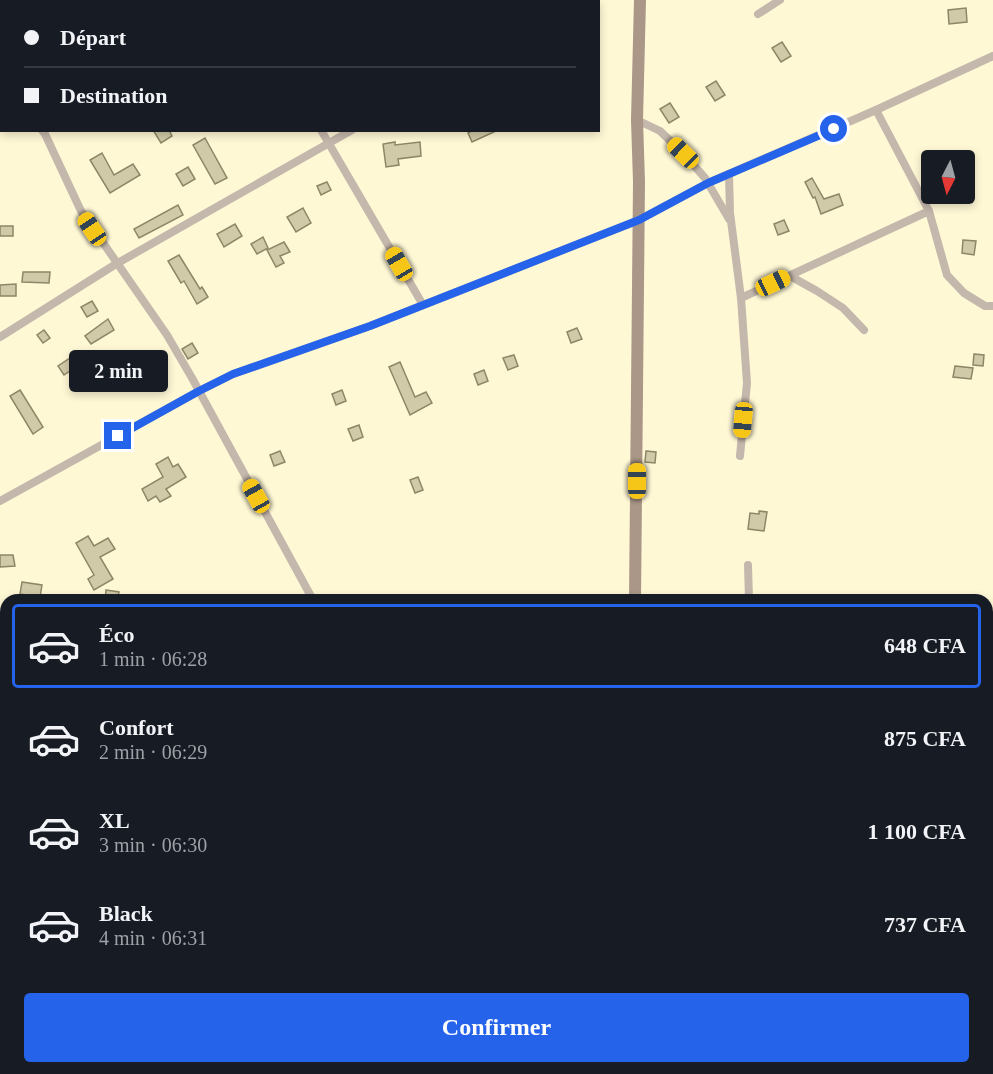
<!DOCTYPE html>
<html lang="fr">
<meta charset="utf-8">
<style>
:root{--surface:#171b24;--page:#242831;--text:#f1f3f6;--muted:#9ea1a6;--line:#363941;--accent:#2563eb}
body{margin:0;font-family:"Times New Roman",serif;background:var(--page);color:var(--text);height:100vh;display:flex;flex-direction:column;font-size:22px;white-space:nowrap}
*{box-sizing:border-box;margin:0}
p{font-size:20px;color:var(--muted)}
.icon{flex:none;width:33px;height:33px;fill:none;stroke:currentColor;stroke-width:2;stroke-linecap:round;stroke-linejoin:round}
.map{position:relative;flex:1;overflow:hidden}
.side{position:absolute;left:0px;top:594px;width:993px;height:480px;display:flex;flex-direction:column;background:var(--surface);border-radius:18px 18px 0 0;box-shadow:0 3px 9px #0003}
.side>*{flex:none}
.top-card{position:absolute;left:0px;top:0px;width:600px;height:132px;box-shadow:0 3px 9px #0003;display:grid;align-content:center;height:132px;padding:0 24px;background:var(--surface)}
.needle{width:39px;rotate:186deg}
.buttons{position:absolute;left:921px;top:150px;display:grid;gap:12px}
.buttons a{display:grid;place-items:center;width:54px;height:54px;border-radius:6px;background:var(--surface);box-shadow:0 3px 9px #0003;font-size:30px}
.end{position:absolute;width:27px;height:27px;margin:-14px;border:8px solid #2563eb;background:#fff;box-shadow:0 0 0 3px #fff}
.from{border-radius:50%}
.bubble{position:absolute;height:42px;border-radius:6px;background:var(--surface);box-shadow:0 3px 9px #0003;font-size:20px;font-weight:700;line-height:42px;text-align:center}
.car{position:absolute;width:18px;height:36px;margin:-18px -9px;border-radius:8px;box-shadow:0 0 4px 2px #0007;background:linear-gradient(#f5c518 24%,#345 0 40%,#f5c518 0 76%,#345 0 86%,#f5c518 0)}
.top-card b{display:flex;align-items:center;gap:21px;height:57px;font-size:22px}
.top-card b+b{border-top:2px solid var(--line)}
.top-card i{width:15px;height:15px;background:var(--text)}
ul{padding:10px 0 0;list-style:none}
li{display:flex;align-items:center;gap:18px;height:84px;margin:0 12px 9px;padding:0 12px;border:3px solid transparent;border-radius:6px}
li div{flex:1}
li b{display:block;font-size:22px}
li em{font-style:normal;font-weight:700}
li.active{border-color:var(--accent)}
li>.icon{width:54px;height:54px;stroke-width:1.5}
.primary-button{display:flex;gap:12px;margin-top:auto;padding:12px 24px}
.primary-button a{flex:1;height:69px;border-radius:6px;background:var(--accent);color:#fff;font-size:24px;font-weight:700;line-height:69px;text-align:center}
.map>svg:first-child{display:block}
</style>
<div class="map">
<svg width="993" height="1074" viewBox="0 0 993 1074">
<rect width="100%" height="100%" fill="#fff8d5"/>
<!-- building -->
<g fill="#d1caa8" stroke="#8d8767" stroke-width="1.5">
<path d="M966,8L967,22L949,24L948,10Z"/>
<path d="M782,42L791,56L781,62L772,48Z"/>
<path d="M716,81L725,95L715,101L706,87Z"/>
<path d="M670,103L679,117L669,123L660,109Z"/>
<path d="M153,130H169L172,136L161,143Z"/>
<path d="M473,130H498L472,142L468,133Z"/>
<path d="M205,138L227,178L215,184L193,145Z"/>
<path d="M395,142V145L420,142L421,156L398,159L399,165L386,167L383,144Z"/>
<path d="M102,153L114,175L133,164L140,175L110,193L90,160Z"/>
<path d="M188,167L195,179L183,186L176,174Z"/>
<path d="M812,178L824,199L839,194L843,205L821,214L815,197L813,198L805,182Z"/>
<path d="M327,182L331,190L321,195L317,186Z"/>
<path d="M178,205L183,215L139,238L134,229Z"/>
<path d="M303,208L311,223L296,232L287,217Z"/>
<path d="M784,220L789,231L778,235L774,224Z"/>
<path d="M235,224L242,236L224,247L217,234Z"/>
<rect x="0" y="226" width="13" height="10"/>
<path d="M263,237L268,248L257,254L251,244Z"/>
<path d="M963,240L976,241L974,255L962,253Z"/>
<path d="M284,242L290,252L280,256L284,263L276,267L267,250Z"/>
<path d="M179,255L200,289L202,287L208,297L197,304L184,281L181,283L168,261Z"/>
<path d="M23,272H50L49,283L22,282Z"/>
<path d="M16,284V296H0V285Z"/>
<path d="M92,301L98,311L87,317L81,307Z"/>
<path d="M108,319L114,330L91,344L85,336Z"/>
<path d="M577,328L582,339L571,343L567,332Z"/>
<path d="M44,330L50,338L43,343L37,335Z"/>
<path d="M192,343L198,353L188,359L182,349Z"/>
<path d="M76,354L83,365L74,370L73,369L64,375L58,366Z"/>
<path d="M974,354L984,355L983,366L973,365Z"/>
<path d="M514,355L518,366L508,370L503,358Z"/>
<path d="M400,362L415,397L426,392L432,403L410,415L389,367Z"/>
<path d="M955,366L973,368L971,379L953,377Z"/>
<path d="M484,370L488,381L478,385L474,374Z"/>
<path d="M20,390L43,427L33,434L10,396Z"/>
<path d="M342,390L346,401L336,405L332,394Z"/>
<path d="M359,425L363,437L353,441L348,429Z"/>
<path d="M280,451L285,462L274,466L270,455Z"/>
<path d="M646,451L656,452L655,463L645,462Z"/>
<path d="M168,457L173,467L178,464L186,477L166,489L171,496L160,502L156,496L148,501L142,489L163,477L156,464Z"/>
<path d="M418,477L423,490L415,493L410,480Z"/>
<path d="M759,511L767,512L764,531L748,529L750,513L759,514Z"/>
<path d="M88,536L94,546L108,538L115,549L100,557L113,579L94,590L88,579L94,575L76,543Z"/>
<path d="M0,555H13L15,566L0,567Z"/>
<path d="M22,582L42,585L40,597L20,594Z"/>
<path d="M106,590L119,592L118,600H105Z"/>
</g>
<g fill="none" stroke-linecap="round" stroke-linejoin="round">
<!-- path -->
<g stroke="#9d987f" stroke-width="1.5" stroke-dasharray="4.5 3" stroke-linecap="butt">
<path d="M506,1068L508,1074"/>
<path d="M952,1068L963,1074"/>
</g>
<!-- street -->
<g stroke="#c4b7ac" stroke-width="8">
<path d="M246,0L247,2"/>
<path d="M8,2L11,0"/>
<path d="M580,2L583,0"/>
<path d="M0,7L2,6"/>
<path d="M758,14L780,0"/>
<path d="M0,83L2,84"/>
<path d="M637,120L660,131L683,153L705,178L729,219"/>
<path d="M42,130L45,134L81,211L167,335L192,378L313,600"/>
<path d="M321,130L423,305"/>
<path d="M729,174L730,213L741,298L747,383L740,456"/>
<path d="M929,211L947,275L964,293L985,306H993"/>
<path d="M790,276L817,291L843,308L864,330"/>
<path d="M741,298L929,211L876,110"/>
<path d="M0,337L116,264L352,130"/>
<path d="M0,501L199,391L233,374L370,326L639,220L708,183L876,110L993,56"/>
<path d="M748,565L749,600"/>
<path d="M762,1074V1068"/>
</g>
<!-- secondary -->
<g stroke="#aa9788" stroke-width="12">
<path d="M635,600L639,182L637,120L640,0"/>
<path d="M0,866L6,867"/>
<path d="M633,1074L634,1068"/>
</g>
</g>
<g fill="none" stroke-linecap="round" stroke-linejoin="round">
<!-- route -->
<path stroke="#2563eb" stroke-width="8" d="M118,436L199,391L233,374L370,326L639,220L708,183L834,129"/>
</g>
</svg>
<div class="buttons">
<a><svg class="needle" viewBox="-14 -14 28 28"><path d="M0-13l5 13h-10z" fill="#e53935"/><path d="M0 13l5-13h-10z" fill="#9ea1a6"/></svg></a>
</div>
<i class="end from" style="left:834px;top:129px"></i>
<i class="end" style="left:118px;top:436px"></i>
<div class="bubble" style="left:69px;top:350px;width:99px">2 min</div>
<i class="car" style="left:683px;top:153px;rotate:314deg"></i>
<i class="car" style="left:92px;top:229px;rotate:326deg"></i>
<i class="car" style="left:399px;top:264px;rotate:330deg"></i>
<i class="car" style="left:773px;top:283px;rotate:65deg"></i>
<i class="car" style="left:743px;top:420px;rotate:185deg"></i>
<i class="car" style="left:637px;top:481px;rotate:0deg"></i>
<i class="car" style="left:256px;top:496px;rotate:331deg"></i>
<div class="top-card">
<b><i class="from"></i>Départ</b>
<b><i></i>Destination</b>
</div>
<section class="side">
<ul>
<li class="active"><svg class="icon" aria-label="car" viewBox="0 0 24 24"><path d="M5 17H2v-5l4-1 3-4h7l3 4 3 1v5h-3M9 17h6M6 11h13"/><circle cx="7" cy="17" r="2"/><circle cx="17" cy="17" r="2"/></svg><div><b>Éco</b><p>1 min · 06:28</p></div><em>648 CFA</em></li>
<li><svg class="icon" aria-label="car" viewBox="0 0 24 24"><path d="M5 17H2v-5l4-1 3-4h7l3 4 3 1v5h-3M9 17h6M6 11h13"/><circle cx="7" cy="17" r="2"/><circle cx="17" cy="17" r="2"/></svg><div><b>Confort</b><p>2 min · 06:29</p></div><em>875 CFA</em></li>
<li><svg class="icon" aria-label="car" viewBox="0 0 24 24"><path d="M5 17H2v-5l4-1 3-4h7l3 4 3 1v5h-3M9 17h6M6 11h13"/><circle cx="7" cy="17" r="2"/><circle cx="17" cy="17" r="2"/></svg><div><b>XL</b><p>3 min · 06:30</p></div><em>1 100 CFA</em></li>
<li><svg class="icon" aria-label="car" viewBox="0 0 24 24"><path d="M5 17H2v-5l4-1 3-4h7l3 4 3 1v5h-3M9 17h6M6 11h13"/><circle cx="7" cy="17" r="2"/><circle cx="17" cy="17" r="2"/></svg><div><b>Black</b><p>4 min · 06:31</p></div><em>737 CFA</em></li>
</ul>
<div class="primary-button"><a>Confirmer</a></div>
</section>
</div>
